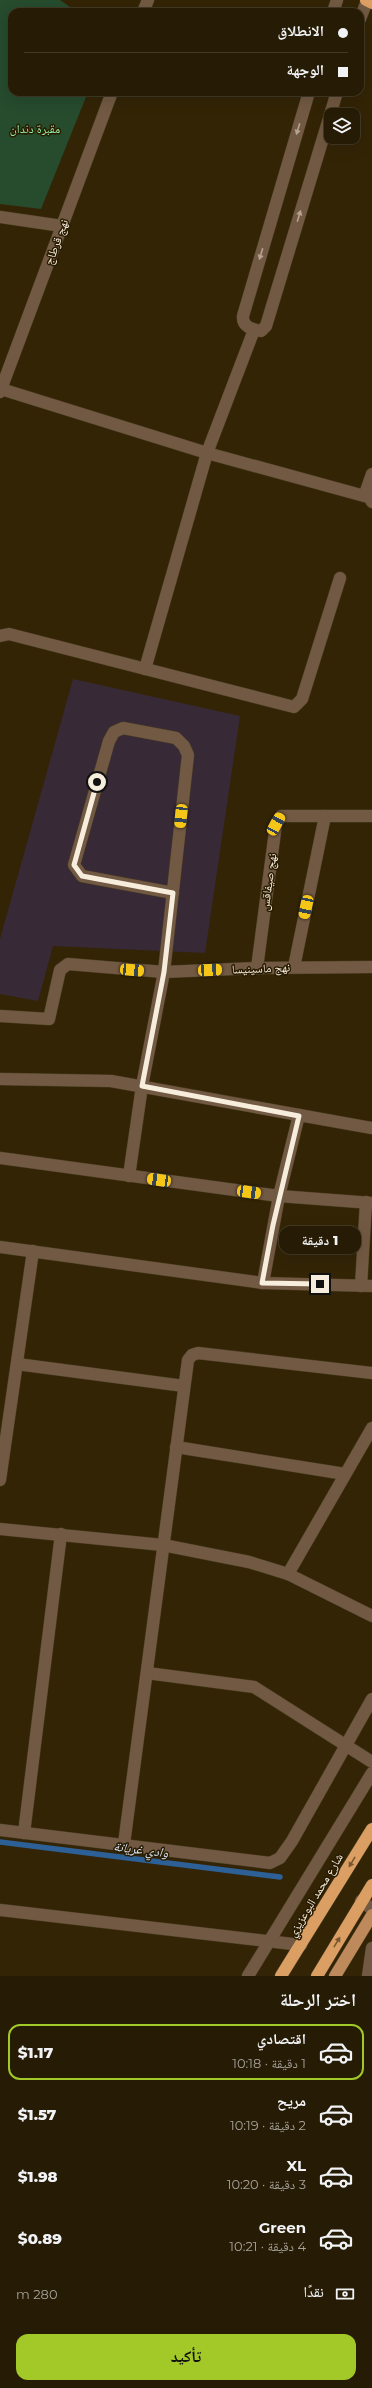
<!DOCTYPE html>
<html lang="ar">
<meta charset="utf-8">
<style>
:root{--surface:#261b04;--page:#2e240e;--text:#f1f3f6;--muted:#a4a19a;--line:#423926;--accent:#a2c928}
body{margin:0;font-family:Montserrat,"Noto Naskh Arabic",sans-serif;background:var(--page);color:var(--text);direction:rtl;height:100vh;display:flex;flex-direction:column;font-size:15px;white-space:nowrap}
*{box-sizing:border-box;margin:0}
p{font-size:13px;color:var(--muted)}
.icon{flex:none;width:22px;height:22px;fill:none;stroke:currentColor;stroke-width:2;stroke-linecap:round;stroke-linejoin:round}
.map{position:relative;height:1976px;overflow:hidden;direction:ltr}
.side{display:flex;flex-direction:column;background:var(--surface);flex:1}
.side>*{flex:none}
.guide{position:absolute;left:8px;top:8px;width:356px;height:88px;border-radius:12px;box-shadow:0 4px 16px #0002,0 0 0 1px var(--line);direction:rtl;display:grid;align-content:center;height:88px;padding:0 16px;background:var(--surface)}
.buttons{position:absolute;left:324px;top:108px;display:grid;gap:8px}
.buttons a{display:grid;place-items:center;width:36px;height:36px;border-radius:8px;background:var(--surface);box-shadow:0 4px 16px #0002,0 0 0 1px var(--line);font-size:20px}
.end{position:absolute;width:18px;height:18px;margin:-9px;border:5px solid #f7eddc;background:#111;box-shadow:0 0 0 2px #111}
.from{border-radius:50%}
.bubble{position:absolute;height:28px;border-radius:12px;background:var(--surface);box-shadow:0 4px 16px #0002,0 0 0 1px var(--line);font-size:13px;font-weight:800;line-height:28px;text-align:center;direction:rtl}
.car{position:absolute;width:12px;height:24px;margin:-12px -6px;border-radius:5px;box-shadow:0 0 3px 1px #0007;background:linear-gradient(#f5c518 24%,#345 0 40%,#f5c518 0 76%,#345 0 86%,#f5c518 0)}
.guide b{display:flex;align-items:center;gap:14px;height:38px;font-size:15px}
.guide b+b{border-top:1px solid var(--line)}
.guide i{width:10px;height:10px;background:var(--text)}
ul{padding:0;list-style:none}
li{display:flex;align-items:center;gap:12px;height:56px;margin:0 8px 6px;padding:0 8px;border:2px solid transparent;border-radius:12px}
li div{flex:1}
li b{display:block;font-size:15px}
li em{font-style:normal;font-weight:800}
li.on{border-color:var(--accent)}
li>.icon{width:36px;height:36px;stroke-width:1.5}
h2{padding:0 16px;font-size:18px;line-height:48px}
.pay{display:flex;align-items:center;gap:10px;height:44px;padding:0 16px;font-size:15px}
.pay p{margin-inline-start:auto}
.action{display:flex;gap:8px;margin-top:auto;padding:8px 16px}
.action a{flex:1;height:46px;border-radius:12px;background:var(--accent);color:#111;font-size:16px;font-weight:800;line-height:46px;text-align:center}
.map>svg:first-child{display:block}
</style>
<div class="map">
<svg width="372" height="1976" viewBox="0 0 372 1976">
<rect width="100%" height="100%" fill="#332406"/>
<!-- industrial -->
<path fill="#372936" d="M73,679L240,716L205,953L53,946L38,1001L0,994V939Z"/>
<!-- green -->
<path fill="#264b2d" d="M0,0H60L77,12H12V92H88L41,209L0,204Z"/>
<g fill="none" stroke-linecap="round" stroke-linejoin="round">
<!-- stream -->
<path stroke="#2c6097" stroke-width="5.5" d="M0,1842L280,1877"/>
<!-- minor casing -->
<g stroke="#4e4024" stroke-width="13">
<g id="minor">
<path d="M143,12L148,0"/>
<path d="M333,12L337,0"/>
<path d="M360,19L367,1"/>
<path d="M309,92L243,316C242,327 252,329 261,331L266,326L337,92"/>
<path d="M0,217L62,226"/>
<path d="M1,389L207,453L368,497"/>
<path d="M0,392L112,92"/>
<path d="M372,474L366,491L372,502"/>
<path d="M0,636L9,634L294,707L302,699L340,578"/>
<path d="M145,669L207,453L254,330"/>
<path d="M294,967L325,816"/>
<path d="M257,968L276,824L281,816H372"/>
<path d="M0,1016L49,1019L60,970L68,964L164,972L257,968L372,967"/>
<path d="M0,1079L111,1081L299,1115"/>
<path d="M0,1158L279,1196L299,1115L372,1128"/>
<path d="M129,1176L142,1086L164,972L188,755L184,746L176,738L123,728L114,732L109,741L74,865L82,876L173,893"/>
<path d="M0,1247L263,1283L372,1286"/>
<path d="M263,1283L279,1196L372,1203"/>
<path d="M361,1286L366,1202"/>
<path d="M17,1364L184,1386"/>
<path d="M176,1447L345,1474"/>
<path d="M0,1480L33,1251"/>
<path d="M0,1529L163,1545L249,1562L288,1574L372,1616"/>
<path d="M288,1574L372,1428"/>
<path d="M147,1673L254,1687L372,1762"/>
<path d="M0,1830L270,1863L280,1858L292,1841L372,1699"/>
<path d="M24,1833L61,1534"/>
<path d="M124,1844L188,1360L192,1355L198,1353L372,1373"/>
<path d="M361,1901L372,1909"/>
<path d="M0,1910L301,1945"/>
<path d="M248,1976L372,1773"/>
<path d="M368,1976L372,1948"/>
</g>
</g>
<!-- major casing -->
<g stroke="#4e4024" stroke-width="13">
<path id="major" d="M335,1976L372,1915"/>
</g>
<!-- highway casing -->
<g stroke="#4e4024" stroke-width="13">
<g id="highway">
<path d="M366,0L372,3"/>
<path d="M281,1976L372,1829"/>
<path d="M317,1976L372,1885"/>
</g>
</g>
<!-- minor -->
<use href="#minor" stroke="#725943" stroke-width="12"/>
<!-- major -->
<use href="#major" stroke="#be8a5b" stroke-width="12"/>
<!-- highway -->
<use href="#highway" stroke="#db9e63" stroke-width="12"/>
</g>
<!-- one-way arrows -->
<defs><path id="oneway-solid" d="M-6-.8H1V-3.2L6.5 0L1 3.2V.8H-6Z"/></defs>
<g fill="#b4a390">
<use href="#oneway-solid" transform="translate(298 129) rotate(107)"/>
<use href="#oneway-solid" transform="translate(299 216) rotate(-73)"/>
<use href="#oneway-solid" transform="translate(261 254) rotate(107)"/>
</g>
<g fill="#79562d">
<use href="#oneway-solid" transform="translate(352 1862) rotate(121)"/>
<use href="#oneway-solid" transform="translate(337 1942) rotate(-59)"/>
</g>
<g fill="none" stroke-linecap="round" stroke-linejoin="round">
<!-- route -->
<path stroke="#f7eddc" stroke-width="5" d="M97,782L74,865L82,876L173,893L164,972L142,1086L299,1116L273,1225L262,1283L320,1284"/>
</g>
<g text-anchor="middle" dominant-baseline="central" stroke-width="3" stroke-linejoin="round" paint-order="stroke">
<!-- park labels -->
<g font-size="12" fill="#94efa4" stroke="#291b00">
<text x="35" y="128">مقبرة دندان</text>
</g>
<!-- street labels -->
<g font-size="12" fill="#f7eddc" stroke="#291b00">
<text transform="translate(56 242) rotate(-70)">نهج قرطاج</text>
<text transform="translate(268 882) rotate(-82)">نهج صيفاقس</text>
<text transform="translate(261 968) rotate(-2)">نهج ماسينيسا</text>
<text transform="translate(315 1895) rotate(-59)">شارع محمد البوعزيزي</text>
</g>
<!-- water labels -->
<g font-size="13" font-style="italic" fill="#d7e6f6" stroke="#291b00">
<text transform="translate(141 1849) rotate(7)">وادي غريانة</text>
</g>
</g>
</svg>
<div class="buttons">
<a><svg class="icon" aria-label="layers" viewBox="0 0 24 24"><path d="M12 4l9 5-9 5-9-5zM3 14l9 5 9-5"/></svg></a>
</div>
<i class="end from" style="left:97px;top:782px"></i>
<i class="end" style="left:320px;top:1284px"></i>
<div class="bubble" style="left:279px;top:1226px;width:82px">1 دقيقة</div>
<i class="car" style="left:181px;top:816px;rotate:186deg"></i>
<i class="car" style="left:276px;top:824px;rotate:29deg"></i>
<i class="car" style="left:306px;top:907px;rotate:192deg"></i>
<i class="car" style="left:132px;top:970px;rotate:95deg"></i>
<i class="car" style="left:210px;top:970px;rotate:87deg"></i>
<i class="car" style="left:159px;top:1180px;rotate:278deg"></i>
<i class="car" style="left:249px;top:1192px;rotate:98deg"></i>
<div class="guide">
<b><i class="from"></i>الانطلاق</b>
<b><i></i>الوجهة</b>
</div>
</div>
<section class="side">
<h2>اختر الرحلة</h2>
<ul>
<li class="on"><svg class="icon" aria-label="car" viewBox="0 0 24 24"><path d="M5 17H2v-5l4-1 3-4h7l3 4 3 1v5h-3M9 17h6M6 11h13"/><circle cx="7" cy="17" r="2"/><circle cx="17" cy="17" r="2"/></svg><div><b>اقتصادي</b><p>1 دقيقة · 10:18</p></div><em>$1.17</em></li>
<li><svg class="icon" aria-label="car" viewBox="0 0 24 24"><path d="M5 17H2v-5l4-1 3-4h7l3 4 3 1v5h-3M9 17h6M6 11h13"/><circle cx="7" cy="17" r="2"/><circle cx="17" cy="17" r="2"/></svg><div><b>مريح</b><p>2 دقيقة · 10:19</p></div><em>$1.57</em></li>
<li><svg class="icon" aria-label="car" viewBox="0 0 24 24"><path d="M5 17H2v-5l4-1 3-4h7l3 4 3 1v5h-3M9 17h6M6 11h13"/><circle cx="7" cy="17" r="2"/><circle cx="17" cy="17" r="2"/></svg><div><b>XL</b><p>3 دقيقة · 10:20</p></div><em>$1.98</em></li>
<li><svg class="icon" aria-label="car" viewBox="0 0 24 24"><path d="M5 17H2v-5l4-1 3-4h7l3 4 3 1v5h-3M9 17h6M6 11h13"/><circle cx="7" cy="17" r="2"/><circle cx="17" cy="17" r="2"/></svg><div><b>Green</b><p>4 دقيقة · 10:21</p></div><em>$0.89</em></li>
</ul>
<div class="pay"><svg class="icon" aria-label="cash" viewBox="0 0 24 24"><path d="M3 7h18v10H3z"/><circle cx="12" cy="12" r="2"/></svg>نقدًا<p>280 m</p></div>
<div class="action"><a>تأكيد</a></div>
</section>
